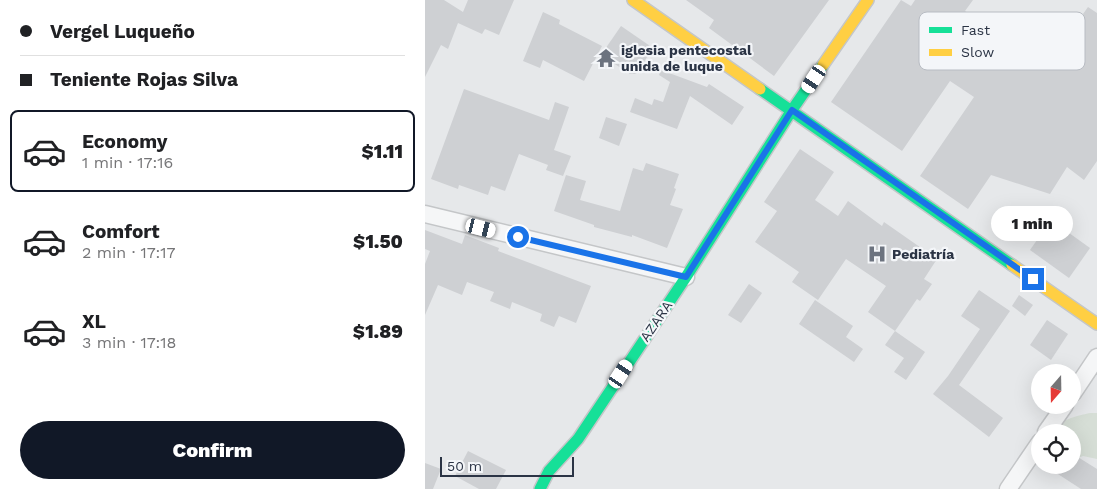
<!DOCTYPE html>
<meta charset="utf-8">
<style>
:root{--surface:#fff;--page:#f6f6f6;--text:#202124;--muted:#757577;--line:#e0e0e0;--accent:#111827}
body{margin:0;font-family:"Work Sans",sans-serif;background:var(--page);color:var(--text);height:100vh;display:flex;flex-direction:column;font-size:19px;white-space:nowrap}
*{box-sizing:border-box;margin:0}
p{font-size:16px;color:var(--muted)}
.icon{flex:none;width:28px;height:28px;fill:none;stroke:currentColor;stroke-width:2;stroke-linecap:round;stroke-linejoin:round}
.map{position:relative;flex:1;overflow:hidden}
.drawer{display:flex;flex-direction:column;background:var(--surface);width:425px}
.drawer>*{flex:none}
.hud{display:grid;align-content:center;height:110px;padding:0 20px;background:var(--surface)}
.needle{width:32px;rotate:200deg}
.fabs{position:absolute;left:606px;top:364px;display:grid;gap:10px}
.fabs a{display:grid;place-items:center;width:50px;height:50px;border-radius:50%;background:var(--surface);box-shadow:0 5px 20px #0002;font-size:25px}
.scale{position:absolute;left:15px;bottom:12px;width:134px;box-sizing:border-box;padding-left:5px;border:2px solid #2b3445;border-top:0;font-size:14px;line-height:18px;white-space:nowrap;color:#2b3445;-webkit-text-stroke:4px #f4f6f9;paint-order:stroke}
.end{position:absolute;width:22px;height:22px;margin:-11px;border:6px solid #1a73e8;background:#fff;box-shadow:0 0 0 2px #fff}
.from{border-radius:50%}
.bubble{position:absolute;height:35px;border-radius:18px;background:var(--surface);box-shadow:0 5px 20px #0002;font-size:16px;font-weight:800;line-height:35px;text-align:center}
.car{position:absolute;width:15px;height:30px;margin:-15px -8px;border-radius:6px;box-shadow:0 0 4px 1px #0007;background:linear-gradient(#fff 24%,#345 0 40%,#fff 0 76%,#345 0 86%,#fff 0)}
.hud b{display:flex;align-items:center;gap:18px;height:48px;font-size:19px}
.hud b+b{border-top:1px solid var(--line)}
.hud i{width:12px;height:12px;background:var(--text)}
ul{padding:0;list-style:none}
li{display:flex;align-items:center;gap:15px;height:82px;margin:0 10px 8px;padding:0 10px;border:2px solid transparent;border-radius:8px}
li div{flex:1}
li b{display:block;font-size:19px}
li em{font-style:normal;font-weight:800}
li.current{border-color:var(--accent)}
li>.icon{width:45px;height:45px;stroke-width:1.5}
.cta{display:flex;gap:10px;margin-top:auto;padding:10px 20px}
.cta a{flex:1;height:58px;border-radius:30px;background:var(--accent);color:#fff;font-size:20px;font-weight:800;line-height:58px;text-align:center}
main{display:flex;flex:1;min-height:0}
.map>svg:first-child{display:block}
</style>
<main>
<section class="drawer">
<div class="hud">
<b><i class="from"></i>Vergel Luqueño</b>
<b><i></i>Teniente Rojas Silva</b>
</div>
<ul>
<li class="current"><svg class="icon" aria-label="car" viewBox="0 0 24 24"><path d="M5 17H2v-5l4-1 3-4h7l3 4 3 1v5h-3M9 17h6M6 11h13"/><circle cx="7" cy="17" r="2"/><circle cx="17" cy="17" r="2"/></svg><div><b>Economy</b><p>1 min · 17:16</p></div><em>$1.11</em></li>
<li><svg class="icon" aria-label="car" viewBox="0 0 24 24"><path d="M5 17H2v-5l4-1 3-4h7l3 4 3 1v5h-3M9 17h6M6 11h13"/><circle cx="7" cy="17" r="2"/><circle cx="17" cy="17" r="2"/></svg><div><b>Comfort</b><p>2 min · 17:17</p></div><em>$1.50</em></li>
<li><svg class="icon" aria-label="car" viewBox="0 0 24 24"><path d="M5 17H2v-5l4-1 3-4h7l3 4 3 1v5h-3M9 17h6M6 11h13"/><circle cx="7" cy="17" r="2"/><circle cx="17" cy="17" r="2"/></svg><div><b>XL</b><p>3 min · 17:18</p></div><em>$1.89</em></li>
</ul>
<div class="cta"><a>Confirm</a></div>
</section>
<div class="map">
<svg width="672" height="489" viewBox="0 0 672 489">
<rect width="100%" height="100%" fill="#e6e8ea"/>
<!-- green -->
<path fill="#d6ded6" d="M665,413H672V459L658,456L648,460V432H629C636,419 651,416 665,413Z"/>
<!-- building -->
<g fill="#ced0d3">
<path d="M0,0H19L38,12L43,0H89L74,35L60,29L57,34L33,23L23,49L16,45L0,77Z"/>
<path d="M261,0H404L349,76L284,28L289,20Z"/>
<path d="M476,0L486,6L490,0H548L540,11L621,66L663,7L672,13V161L659,180L642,167L625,194L566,175L543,209L495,176L549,97L525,81L477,151L406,102Z"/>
<path d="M118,12L135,20L134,24L177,46L159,81L118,60L115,68L98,61Z"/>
<path d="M196,26L228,48L211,74H205L176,55Z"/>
<path d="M236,70L282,87L284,84L319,107L307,125L265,96L252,129L205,112L210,98L227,105L229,99L238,102L245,82L234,75Z"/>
<path d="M39,89L124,120L130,102L144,107L129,150L146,156L138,176L121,170L123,165L94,154L80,191L66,186L63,195L34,185L33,189L6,179Z"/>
<path d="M181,117L202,124L194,146L174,138Z"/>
<path d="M375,149L409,172L390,200L413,216L423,201L457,226L459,222L512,259L499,279L507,284L495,301L492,299L470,331L443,312L461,286L421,259L393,300L367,282L374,272L330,242L352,211L339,202Z"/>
<path d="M221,163L254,174L249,188L251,189L245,205L258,209L242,248L207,235V237L169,227V225L129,211L141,175L161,181L155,200L195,211L208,168L218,171Z"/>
<path d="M626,220L665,248L644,278L605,250Z"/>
<path d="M0,230L37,244L40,235L74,248L73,251L166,286L151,323L134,316L129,327L115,321L117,314L87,302L85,309L65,301L69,292L42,282L37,295L13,285L0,315V264L5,251L0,249Z"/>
<path d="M324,284L337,293L316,323L303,315Z"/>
<path d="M554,290L585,311L534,385L578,418L564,437L508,394L523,376L555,329L536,316Z"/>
<path d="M594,295L608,305L600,316L587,306Z"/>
<path d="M390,300L428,326L421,337L438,349L429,362L374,324Z"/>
<path d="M622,320L643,334L626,360L605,345Z"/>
<path d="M470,331L500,352L481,380L469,372L479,358L460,345Z"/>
<path d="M43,451L81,470L71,489H54L30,476Z"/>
<path d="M648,454L672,469V489H656L619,465H648Z"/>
<path d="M0,463L16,469L8,489H0Z"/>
</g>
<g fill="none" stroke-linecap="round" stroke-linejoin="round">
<!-- street casing -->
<g stroke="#c4c6c8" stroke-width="19">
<g id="street">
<path d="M0,214L261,277"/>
<path d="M648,393L672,357"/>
<path d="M621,432L640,405"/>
<path d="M583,489L615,442"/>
</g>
</g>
<!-- fast casing -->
<g stroke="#c4c6c8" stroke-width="14">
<g id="fast">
<path d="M335,89L587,265"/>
<path d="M115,489L124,471L153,439L261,277L367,110L398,65"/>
</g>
</g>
<!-- slow casing -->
<g stroke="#c4c6c8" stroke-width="14">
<g id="slow">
<path d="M208,0L335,89"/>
<path d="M398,65L443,0"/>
<path d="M587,265L672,324"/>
</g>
</g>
<!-- street -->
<use href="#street" stroke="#f5f6f7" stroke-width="16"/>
<!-- fast -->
<use href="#fast" stroke="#16e098" stroke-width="11"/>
<!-- slow -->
<use href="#slow" stroke="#ffcf43" stroke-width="11"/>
</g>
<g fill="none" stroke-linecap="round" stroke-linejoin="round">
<!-- route -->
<path stroke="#1a73e8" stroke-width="6" d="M93,237L261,277L367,110L608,279"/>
</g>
<!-- icons -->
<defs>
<g id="temple-bare" transform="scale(1.5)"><path d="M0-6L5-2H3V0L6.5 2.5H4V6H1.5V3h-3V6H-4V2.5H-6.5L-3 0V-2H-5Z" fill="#6c737f" stroke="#f4f6f9" stroke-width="2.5" paint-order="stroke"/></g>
<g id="hospital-bare" transform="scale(1.5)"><path d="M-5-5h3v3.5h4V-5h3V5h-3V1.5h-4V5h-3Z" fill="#6c737f" stroke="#f4f6f9" stroke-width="2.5" paint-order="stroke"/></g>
</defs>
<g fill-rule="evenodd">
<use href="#temple-bare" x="181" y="58"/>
<use href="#hospital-bare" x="452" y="254"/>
</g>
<g text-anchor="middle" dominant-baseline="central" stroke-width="4.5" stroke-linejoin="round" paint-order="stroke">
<!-- poi labels -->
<g font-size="14" font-weight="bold" fill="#2b3445" stroke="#f4f6f9" text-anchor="start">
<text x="196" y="50">iglesia pentecostal<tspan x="196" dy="16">unida de luque</tspan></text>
<text x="467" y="254">Pediatría</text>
</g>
<!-- street labels -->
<g font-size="14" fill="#2b3445" stroke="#f4f6f9">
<text transform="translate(231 321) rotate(-56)">AZARA</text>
</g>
</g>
<!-- legend -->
<rect x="494" y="12" width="166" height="58" rx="8" fill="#f4f6f9" stroke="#b8bcc3" stroke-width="1"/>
<rect x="504" y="27" width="23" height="6" fill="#16e098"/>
<rect x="504" y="49" width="23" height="7" fill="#ffcf43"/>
<g font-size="14" fill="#2b3445">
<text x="536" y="35">Fast</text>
<text x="536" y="57">Slow</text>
</g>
</svg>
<div class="fabs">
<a><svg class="needle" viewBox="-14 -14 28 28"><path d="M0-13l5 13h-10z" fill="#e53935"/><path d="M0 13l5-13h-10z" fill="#757577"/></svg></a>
<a><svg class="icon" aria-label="locate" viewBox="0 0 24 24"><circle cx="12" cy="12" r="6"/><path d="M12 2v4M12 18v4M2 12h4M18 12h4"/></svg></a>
</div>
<div class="scale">50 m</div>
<i class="end from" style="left:93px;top:237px"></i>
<i class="end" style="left:608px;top:279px"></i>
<div class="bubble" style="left:566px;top:206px;width:82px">1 min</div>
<i class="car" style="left:389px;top:79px;rotate:214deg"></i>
<i class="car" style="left:56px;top:228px;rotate:104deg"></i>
<i class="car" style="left:196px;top:374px;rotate:33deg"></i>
</div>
</main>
